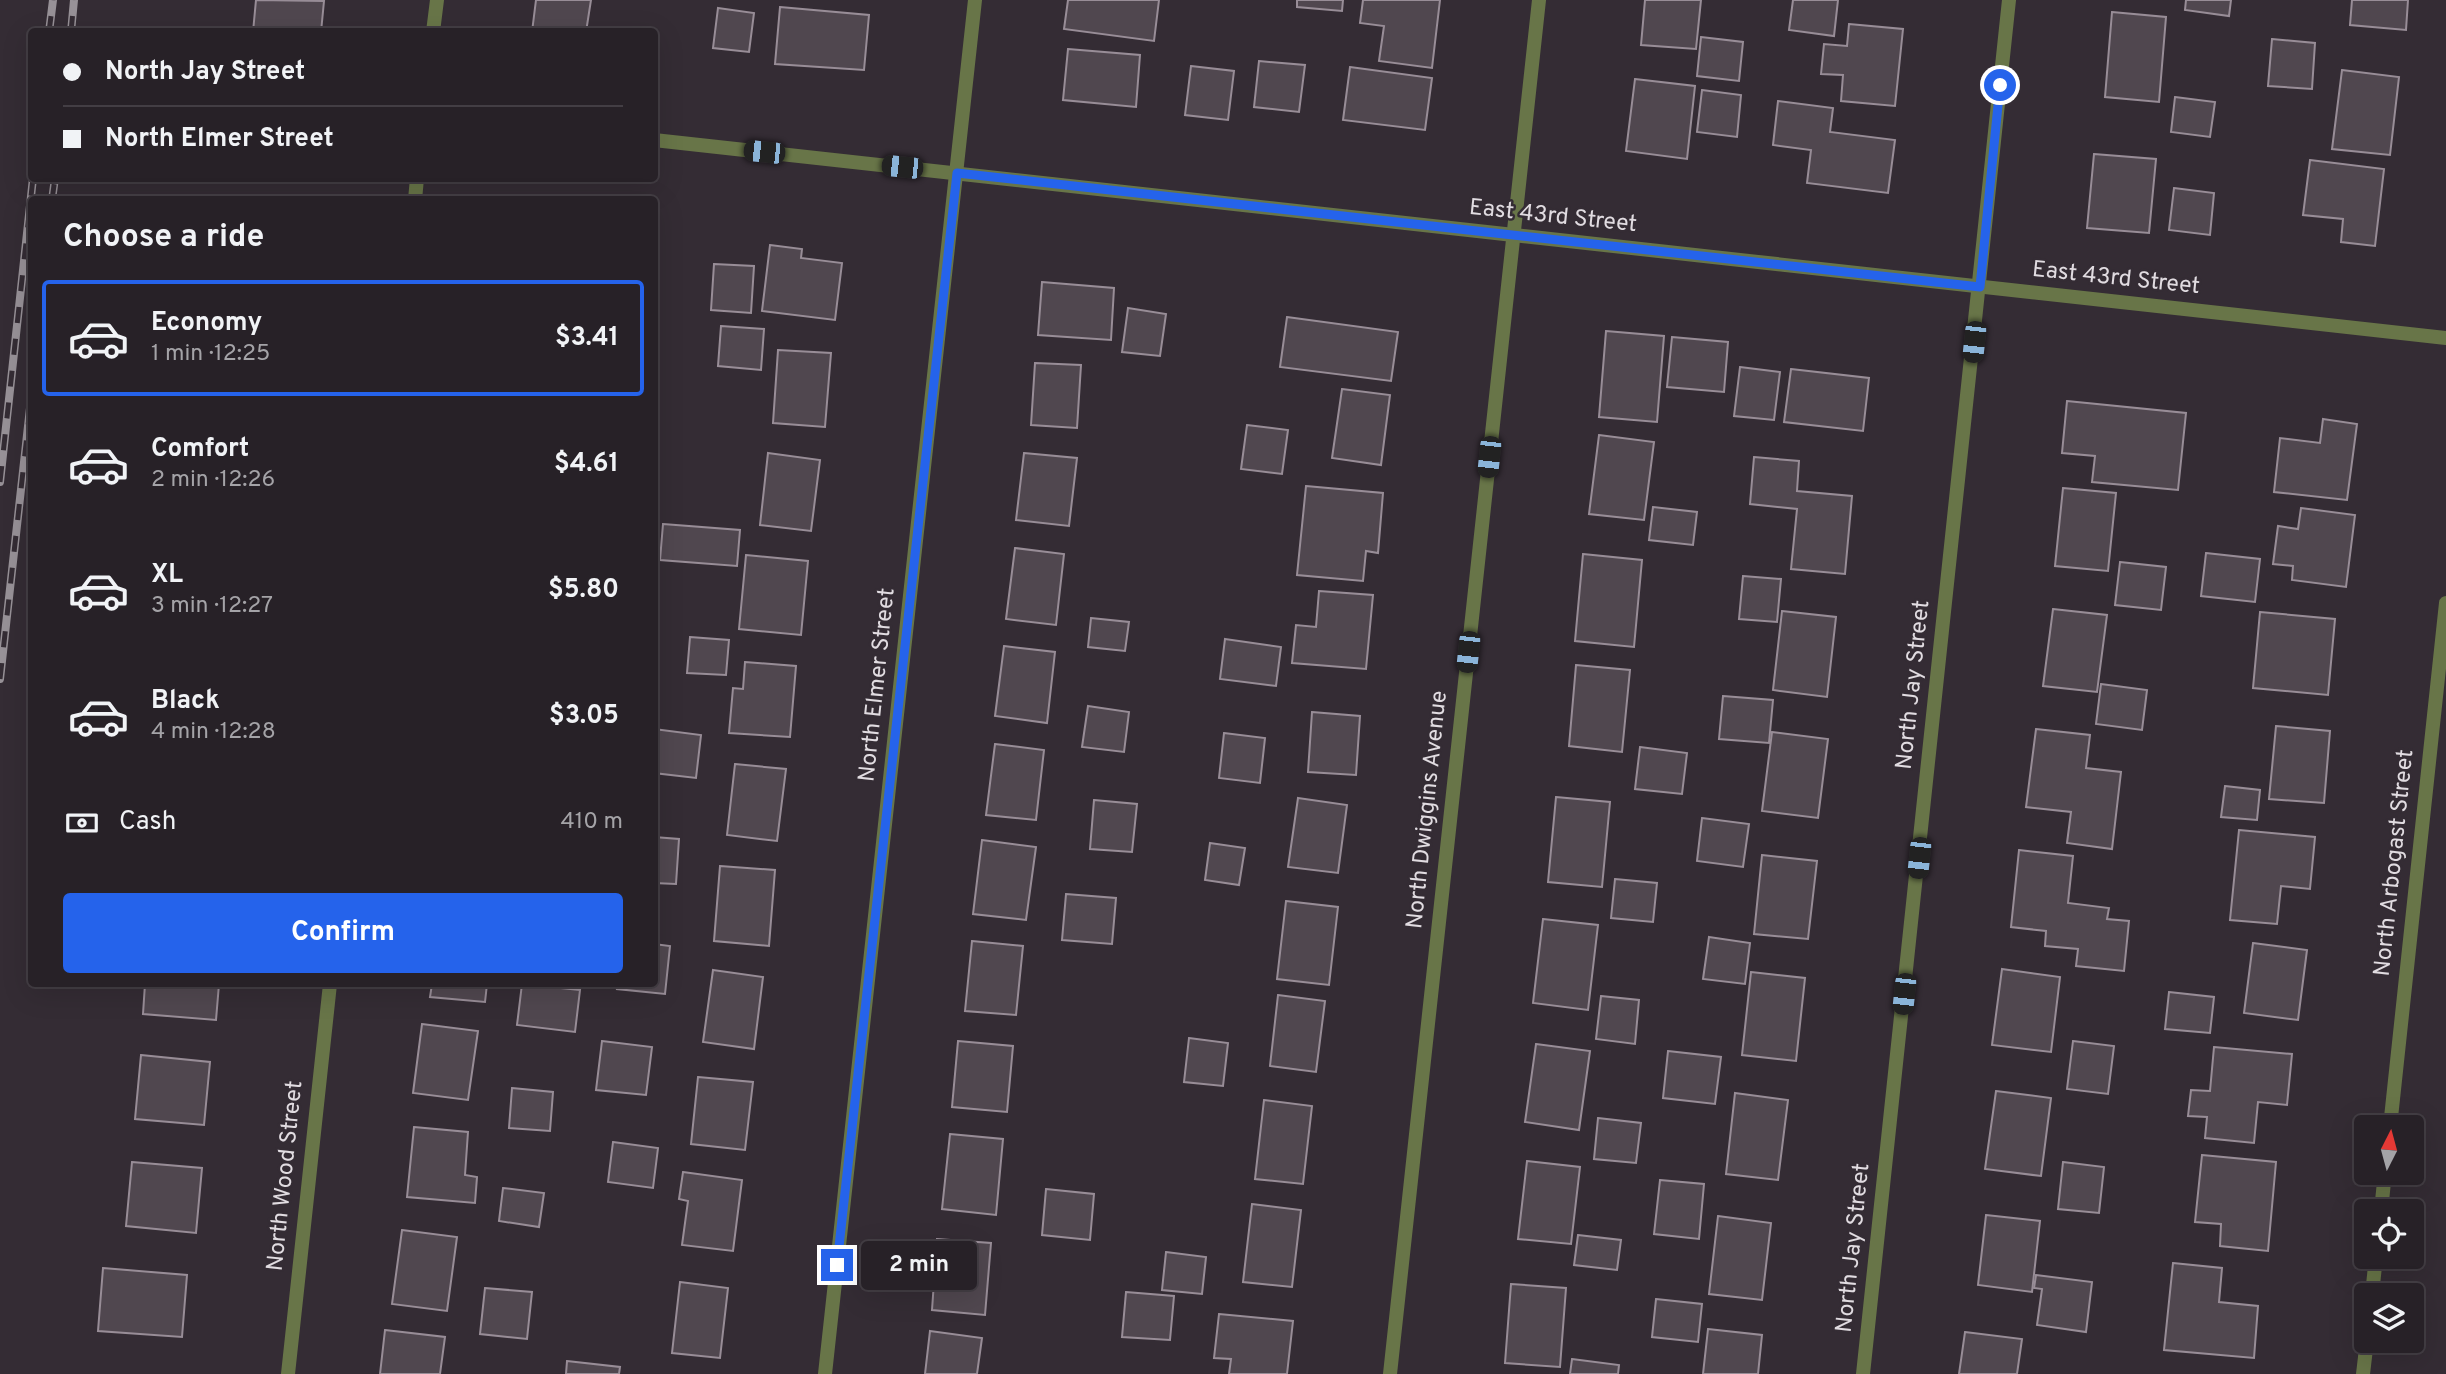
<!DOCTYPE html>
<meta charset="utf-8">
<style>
:root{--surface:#272127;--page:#2f292f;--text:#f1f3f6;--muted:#a4a3a7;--line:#433e44;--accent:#2563eb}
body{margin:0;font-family:Overpass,sans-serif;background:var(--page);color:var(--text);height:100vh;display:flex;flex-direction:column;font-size:26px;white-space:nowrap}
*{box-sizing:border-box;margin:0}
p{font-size:23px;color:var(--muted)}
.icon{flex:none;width:38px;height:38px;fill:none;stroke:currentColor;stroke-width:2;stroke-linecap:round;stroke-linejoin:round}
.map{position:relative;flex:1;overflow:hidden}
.side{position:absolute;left:28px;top:196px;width:630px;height:791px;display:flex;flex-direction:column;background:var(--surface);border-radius:7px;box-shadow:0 7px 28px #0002,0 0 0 2px var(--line)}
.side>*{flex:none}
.guide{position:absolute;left:28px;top:28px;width:630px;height:154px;border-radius:7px;box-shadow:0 7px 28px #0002,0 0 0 2px var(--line);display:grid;align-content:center;height:154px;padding:0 35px;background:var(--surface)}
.needle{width:46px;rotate:6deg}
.controls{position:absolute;left:2354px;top:1115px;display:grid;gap:14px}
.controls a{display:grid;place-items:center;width:70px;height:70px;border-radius:7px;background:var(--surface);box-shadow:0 7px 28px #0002,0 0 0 2px var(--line);font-size:35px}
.end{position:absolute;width:32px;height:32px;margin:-16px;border:9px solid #2563eb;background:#fff;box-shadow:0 0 0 4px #fff}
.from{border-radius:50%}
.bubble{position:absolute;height:49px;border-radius:7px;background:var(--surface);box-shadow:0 7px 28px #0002,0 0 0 2px var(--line);font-size:23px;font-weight:700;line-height:49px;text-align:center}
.car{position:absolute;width:21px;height:42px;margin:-21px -10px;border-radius:9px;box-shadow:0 0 5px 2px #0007;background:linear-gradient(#222 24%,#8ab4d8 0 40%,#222 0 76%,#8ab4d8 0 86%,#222 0)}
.guide b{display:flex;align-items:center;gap:24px;height:66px;font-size:26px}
.guide b+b{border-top:2px solid var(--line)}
.guide i{width:18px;height:18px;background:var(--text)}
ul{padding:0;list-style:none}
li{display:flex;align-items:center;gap:21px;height:116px;margin:0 14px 10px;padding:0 21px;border:4px solid transparent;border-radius:7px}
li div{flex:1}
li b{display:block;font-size:26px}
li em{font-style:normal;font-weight:700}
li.active{border-color:var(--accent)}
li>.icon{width:63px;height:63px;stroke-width:1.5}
h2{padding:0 35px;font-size:32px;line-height:84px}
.pay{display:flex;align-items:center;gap:18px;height:77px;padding:0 35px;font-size:26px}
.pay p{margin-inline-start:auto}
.button{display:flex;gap:14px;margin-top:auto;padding:14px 35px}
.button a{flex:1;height:80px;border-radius:7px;background:var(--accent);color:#fff;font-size:28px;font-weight:700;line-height:80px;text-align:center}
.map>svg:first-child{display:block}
</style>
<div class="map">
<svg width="2446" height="1374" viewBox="0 0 2446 1374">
<rect width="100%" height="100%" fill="#342c34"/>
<!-- building -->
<g fill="#50474f" stroke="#988d97" stroke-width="2">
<path d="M256,0L324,1L321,32H253Z"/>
<path d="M536,0H591L586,32H532Z"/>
<path d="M1068,0H1159L1154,41L1064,29Z"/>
<path d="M1297,0H1343L1342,11L1297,7Z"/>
<path d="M1363,0H1440L1432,68L1379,61L1384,26L1360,23Z"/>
<path d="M1645,0H1701L1696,49L1641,45Z"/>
<path d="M1793,0H1838L1834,36L1789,30Z"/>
<path d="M2186,0H2231L2229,16L2185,10Z"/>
<path d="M2352,0H2408L2406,30L2350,25Z"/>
<path d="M780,7L869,15L864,70L775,64Z"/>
<path d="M718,8L754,13L749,52L713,48Z"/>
<path d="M2112,12L2166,17L2159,102L2105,97Z"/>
<path d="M1849,24L1903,29L1895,106L1841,101L1843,75L1821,74L1824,44L1847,46Z"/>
<path d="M1701,37L1743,42L1739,81L1697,76Z"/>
<path d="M2272,39L2315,43L2312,89L2268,86Z"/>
<path d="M1068,49L1140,55L1136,107L1063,100Z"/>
<path d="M1259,61L1305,65L1299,112L1254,107Z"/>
<path d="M1191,66L1234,71L1228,120L1185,115Z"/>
<path d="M1350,67L1432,78L1425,130L1343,120Z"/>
<path d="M2342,70L2399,77L2390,155L2332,149Z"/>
<path d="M1635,79L1695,86L1687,159L1626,151Z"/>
<path d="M1702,90L1741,95L1737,137L1697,132Z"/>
<path d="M2175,97L2215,102L2210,137L2171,132Z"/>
<path d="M1778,101L1833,108L1830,132L1895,140L1888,193L1807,183L1811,150L1773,145Z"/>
<path d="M2094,154L2156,159L2149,233L2087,228Z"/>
<path d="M2310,160L2384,169L2375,246L2341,242L2343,219L2303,215Z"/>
<path d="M2174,188L2214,193L2210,235L2169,230Z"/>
<path d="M770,245L802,249L801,258L842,263L835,320L762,311Z"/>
<path d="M714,264L754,266L751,313L711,310Z"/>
<path d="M1042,282L1114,288L1111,340L1038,335Z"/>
<path d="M1128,308L1166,314L1160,356L1122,352Z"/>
<path d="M1287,317L1398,332L1391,381L1280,367Z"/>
<path d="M721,326L764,329L761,370L718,366Z"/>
<path d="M1606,331L1664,336L1657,422L1599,417Z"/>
<path d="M1672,337L1728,342L1724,392L1667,387Z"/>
<path d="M778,350L831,353L825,427L773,423Z"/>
<path d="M1035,363L1081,365L1077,428L1031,425Z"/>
<path d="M1740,367L1780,372L1774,420L1734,416Z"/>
<path d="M1791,369L1869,378L1863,431L1784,422Z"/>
<path d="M1342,389L1390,395L1381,465L1332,458Z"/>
<path d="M2067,401L2186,413L2178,490L2092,482L2095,456L2062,453Z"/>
<path d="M2323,419L2357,424L2347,500L2274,492L2280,438L2320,443Z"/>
<path d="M1247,425L1288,430L1282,474L1241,469Z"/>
<path d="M1599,435L1654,442L1644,520L1589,514Z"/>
<path d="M768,453L820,460L811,531L760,525Z"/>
<path d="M1024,453L1077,458L1069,526L1016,520Z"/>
<path d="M1754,457L1799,461L1797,491L1852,496L1845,574L1791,569L1797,509L1750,504Z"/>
<path d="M1306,486L1383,493L1378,553L1366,551L1363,581L1297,575Z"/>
<path d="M2063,488L2116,493L2108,571L2055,566Z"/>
<path d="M1653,507L1697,512L1693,545L1649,540Z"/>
<path d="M2301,508L2355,515L2346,587L2292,580L2293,566L2273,564L2278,526L2298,529Z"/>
<path d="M663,524L740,530L737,566L660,560Z"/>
<path d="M1015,548L1064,554L1056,625L1006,619Z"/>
<path d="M2206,553L2260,559L2255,602L2201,596Z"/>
<path d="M1583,554L1642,560L1634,647L1575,641Z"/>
<path d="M746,555L808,561L801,635L739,629Z"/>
<path d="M2120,562L2166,567L2161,610L2115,605Z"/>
<path d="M1743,576L1781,579L1777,622L1739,619Z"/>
<path d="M1319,591L1373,595L1366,669L1292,663L1296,625L1316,627Z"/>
<path d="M2053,609L2107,615L2097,692L2043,686Z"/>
<path d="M1782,611L1836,617L1827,697L1773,690Z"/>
<path d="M2260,612L2335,619L2328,695L2253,688Z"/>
<path d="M1091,618L1129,622L1125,651L1088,647Z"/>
<path d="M690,637L729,640L726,675L687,673Z"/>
<path d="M1225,639L1281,647L1276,686L1220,679Z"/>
<path d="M1004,646L1055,652L1047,723L995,716Z"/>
<path d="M745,662L796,666L790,737L729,733L733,688L743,689Z"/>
<path d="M1576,665L1630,670L1622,752L1569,746Z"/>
<path d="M2101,684L2147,690L2142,730L2096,724Z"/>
<path d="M1723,696L1773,700L1769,743L1719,739Z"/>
<path d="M1088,706L1129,712L1124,752L1082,747Z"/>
<path d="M1312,712L1360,716L1356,775L1308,772Z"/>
<path d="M2276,726L2330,731L2324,803L2269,799Z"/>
<path d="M654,729L701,735L696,778L654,773Z"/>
<path d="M2036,729L2090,735L2086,768L2121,772L2112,849L2067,843L2071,812L2026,807Z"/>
<path d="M1772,732L1828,739L1818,818L1762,811Z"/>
<path d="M1224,733L1265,738L1260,783L1219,778Z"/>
<path d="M995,744L1044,750L1036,820L986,815Z"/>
<path d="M1640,747L1687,753L1682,794L1635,789Z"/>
<path d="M735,764L786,769L777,841L727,835Z"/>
<path d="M2225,786L2260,790L2257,820L2221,817Z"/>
<path d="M1556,797L1610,802L1602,887L1548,882Z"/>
<path d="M1298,798L1347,805L1338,873L1288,867Z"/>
<path d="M1094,800L1137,804L1132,852L1090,849Z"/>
<path d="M1702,818L1749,824L1743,867L1697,861Z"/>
<path d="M2239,830L2315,837L2310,889L2281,886L2277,924L2230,920Z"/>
<path d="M654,837L679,839L676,884L654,883Z"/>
<path d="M982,840L1036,847L1026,920L973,914Z"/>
<path d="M1210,843L1245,848L1239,885L1205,880Z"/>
<path d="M2019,850L2073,856L2068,903L2109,908L2107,919L2129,921L2124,971L2076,966L2078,949L2045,946L2046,931L2011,927Z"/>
<path d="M1762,855L1817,861L1808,939L1754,934Z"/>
<path d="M720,866L775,870L769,946L714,941Z"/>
<path d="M1615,879L1657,883L1653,922L1611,918Z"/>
<path d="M1066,894L1116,898L1112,944L1062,940Z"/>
<path d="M1286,901L1338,907L1329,985L1277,979Z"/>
<path d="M1543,919L1598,925L1588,1010L1533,1003Z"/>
<path d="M1709,937L1750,943L1745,984L1703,979Z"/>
<path d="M972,941L1023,946L1016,1015L965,1011Z"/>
<path d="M2253,943L2307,950L2298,1020L2244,1013Z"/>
<path d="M654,944L670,946L665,994L617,989L618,984H654Z"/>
<path d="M2002,969L2060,977L2051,1052L1992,1045Z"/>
<path d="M713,970L763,977L754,1049L703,1042Z"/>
<path d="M1751,972L1805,978L1796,1061L1742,1055Z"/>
<path d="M145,984H219L216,1020L143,1014Z"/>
<path d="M432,984H487L485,1002L430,997Z"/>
<path d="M522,984L580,990L575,1032L517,1025Z"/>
<path d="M2169,992L2214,997L2210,1033L2165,1029Z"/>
<path d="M1278,995L1325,1001L1316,1072L1270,1066Z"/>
<path d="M1601,996L1639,1000L1635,1044L1596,1039Z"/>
<path d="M422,1024L478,1031L468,1100L413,1093Z"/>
<path d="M1189,1038L1228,1043L1223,1086L1184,1082Z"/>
<path d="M602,1041L652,1047L646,1095L596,1090Z"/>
<path d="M958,1041L1013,1046L1007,1112L952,1107Z"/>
<path d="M2073,1041L2114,1046L2108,1094L2067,1089Z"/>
<path d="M1536,1044L1590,1051L1579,1130L1525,1122Z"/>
<path d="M2214,1047L2292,1054L2287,1105L2258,1102L2254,1143L2205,1138L2207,1117L2188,1116L2191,1090L2210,1091Z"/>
<path d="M1668,1051L1721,1057L1715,1104L1663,1098Z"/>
<path d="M141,1055L210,1062L204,1125L135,1119Z"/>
<path d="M698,1077L753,1082L745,1150L691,1144Z"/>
<path d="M512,1088L553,1092L550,1131L509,1128Z"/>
<path d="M1996,1091L2051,1098L2041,1176L1985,1169Z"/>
<path d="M1735,1093L1788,1100L1778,1180L1726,1174Z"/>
<path d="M1264,1100L1312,1106L1303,1184L1255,1179Z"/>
<path d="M1598,1118L1641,1123L1636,1163L1594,1159Z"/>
<path d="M414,1127L468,1132L465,1175L477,1177L475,1203L407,1197Z"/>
<path d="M950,1134L1003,1139L996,1215L942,1209Z"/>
<path d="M613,1142L658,1148L653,1188L608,1182Z"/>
<path d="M2202,1155L2276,1162L2268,1251L2220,1246L2221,1224L2195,1222Z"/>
<path d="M1527,1161L1580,1167L1571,1244L1518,1239Z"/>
<path d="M132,1162L202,1168L196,1233L126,1226Z"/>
<path d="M2063,1162L2104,1167L2099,1213L2058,1209Z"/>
<path d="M683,1172L742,1180L733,1251L682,1245L688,1201L679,1199Z"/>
<path d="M1660,1180L1704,1184L1699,1239L1654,1234Z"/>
<path d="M503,1188L544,1193L539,1227L499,1221Z"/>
<path d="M1046,1189L1094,1194L1090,1240L1042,1235Z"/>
<path d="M1252,1204L1301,1210L1292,1287L1243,1282Z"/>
<path d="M1986,1215L2040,1221L2032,1292L1978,1285Z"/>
<path d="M1718,1216L1771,1223L1762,1300L1709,1294Z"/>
<path d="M402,1230L457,1237L447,1311L392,1304Z"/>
<path d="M1578,1235L1621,1240L1617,1270L1574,1265Z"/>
<path d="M937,1239L991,1243L985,1315L932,1310Z"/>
<path d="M1166,1252L1206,1257L1202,1294L1162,1290Z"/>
<path d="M2173,1263L2222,1268L2219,1302L2258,1306L2254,1358L2164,1350Z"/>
<path d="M103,1268L187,1275L182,1337L98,1331Z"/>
<path d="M2036,1275L2092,1282L2086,1332L2037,1325L2042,1289L2034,1288Z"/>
<path d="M680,1282L728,1288L720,1358L672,1353Z"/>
<path d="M1511,1284L1566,1288L1560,1367L1505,1363Z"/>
<path d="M485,1288L532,1292L527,1339L480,1334Z"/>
<path d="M1126,1292L1174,1296L1170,1340L1122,1337Z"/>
<path d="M1656,1299L1702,1304L1698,1342L1652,1337Z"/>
<path d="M1219,1314L1293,1321L1287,1374H1229L1231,1359L1214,1358Z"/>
<path d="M1708,1329L1762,1335L1758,1374H1703Z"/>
<path d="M385,1330L445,1337L440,1374H380Z"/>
<path d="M930,1331L982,1338L977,1374H925Z"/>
<path d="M1965,1332L2022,1339L2017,1374H1959Z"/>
<path d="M1572,1359L1619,1365L1618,1374H1570Z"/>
<path d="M567,1361L620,1367L619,1374H566Z"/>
</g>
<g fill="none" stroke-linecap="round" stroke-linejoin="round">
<!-- street -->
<g stroke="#687548" stroke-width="14">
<path d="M433,32L437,0"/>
<path d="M654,140L2446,338"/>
<path d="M415,200L417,178"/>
<path d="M2390,1127L2446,603"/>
<path d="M2381,1211L2385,1172"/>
<path d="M2372,1295L2376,1256"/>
<path d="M288,1374L330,984"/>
<path d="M825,1374L975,0"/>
<path d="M1390,1374L1539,0"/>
<path d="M1863,1374L2009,0"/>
<path d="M2363,1374L2367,1340"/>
</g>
<!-- rail casing -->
<g stroke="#979197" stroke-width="8">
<g id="rail">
<path d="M49,32L53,0"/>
<path d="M71,32L74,0"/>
<path d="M52,200L55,178"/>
<path d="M0,482L33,178"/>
<path d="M0,679L32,390"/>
</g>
</g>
<!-- rail -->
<use href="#rail" stroke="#342c34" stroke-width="5" stroke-dasharray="16" stroke-linecap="butt"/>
</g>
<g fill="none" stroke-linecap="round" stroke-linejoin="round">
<!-- route -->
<path stroke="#2563eb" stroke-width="9" d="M837,1265L957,173L1980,287L2000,85"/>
</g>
<g text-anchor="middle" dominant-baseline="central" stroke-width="5" stroke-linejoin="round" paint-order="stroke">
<!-- street labels -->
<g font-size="23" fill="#e1dce1" stroke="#342c34">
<text transform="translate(1553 217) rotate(6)">East 43rd Street</text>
<text transform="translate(2116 279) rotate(6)">East 43rd Street</text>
<text transform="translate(878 685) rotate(-84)">North Elmer Street</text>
<text transform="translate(1914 685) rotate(-84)">North Jay Street</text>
<text transform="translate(1428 810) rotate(-84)">North Dwiggins Avenue</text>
<text transform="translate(2395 863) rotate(-84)">North Arbogast Street</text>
<text transform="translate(286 1176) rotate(-84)">North Wood Street</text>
<text transform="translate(1854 1248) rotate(-84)">North Jay Street</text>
</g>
</g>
</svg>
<div class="controls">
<a><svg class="needle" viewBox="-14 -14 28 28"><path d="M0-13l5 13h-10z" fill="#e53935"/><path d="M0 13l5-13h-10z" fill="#a4a3a7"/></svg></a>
<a><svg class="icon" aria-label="locate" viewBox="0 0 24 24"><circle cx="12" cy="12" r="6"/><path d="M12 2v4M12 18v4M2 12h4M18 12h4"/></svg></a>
<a><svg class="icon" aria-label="layers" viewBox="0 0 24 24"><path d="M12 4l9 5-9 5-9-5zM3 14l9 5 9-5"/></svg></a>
</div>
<i class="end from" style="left:2000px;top:85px"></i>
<i class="end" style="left:837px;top:1265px"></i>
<div class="bubble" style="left:861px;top:1241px;width:116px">2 min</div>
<i class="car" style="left:764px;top:152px;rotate:276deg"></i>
<i class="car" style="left:902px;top:167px;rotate:276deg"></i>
<i class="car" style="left:1974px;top:342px;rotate:186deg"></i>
<i class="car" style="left:1489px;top:457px;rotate:186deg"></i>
<i class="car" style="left:1468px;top:652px;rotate:186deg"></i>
<i class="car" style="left:1919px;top:858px;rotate:186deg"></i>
<i class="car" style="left:1904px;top:994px;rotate:186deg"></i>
<div class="guide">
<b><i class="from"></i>North Jay Street</b>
<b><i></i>North Elmer Street</b>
</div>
<section class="side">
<h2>Choose a ride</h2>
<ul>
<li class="active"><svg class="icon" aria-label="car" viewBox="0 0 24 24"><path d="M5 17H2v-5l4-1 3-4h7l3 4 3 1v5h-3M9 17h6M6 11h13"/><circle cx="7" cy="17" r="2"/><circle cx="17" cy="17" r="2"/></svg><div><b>Economy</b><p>1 min · 12:25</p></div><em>$3.41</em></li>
<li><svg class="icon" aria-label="car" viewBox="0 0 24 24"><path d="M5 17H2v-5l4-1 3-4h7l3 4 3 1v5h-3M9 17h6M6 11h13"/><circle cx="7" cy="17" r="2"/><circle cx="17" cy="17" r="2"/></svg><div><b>Comfort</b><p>2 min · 12:26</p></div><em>$4.61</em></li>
<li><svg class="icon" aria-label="car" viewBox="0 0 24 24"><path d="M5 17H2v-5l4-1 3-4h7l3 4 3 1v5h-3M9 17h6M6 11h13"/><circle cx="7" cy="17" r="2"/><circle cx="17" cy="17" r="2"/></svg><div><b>XL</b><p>3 min · 12:27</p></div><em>$5.80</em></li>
<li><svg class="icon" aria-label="car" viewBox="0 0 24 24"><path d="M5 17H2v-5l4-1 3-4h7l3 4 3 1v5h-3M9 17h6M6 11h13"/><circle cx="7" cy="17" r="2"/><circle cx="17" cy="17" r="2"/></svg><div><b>Black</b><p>4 min · 12:28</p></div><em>$3.05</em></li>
</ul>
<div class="pay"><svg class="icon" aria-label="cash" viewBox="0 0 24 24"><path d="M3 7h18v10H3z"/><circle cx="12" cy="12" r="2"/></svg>Cash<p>410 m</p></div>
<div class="button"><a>Confirm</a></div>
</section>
</div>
